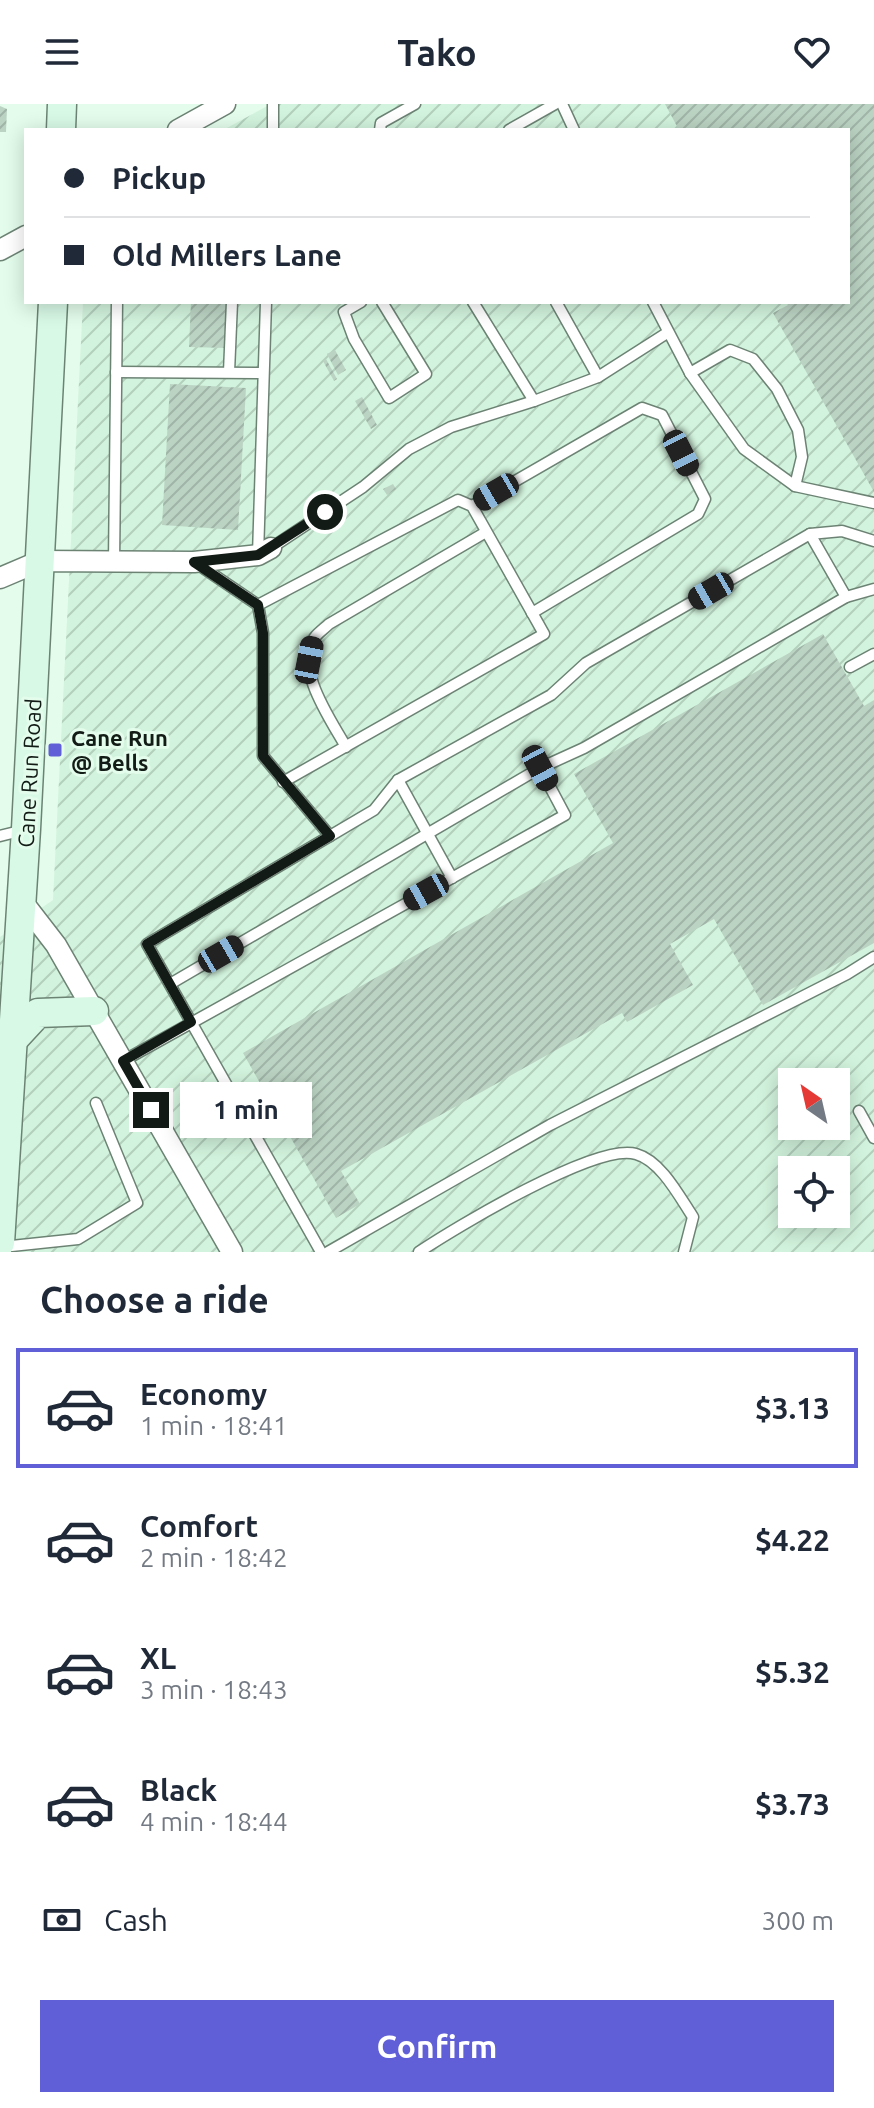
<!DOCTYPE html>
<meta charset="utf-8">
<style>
:root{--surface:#fff;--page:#f6f6f7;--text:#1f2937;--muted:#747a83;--line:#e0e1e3;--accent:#615fd7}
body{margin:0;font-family:Ubuntu,sans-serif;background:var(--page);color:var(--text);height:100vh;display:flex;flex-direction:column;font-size:30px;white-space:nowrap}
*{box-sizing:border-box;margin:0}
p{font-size:26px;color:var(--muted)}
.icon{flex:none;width:44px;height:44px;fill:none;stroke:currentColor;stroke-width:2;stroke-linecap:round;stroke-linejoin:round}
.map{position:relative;height:1148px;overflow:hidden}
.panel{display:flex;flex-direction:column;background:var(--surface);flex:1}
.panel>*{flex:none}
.banner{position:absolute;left:24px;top:24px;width:826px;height:176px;border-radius:0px;box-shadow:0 4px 20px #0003;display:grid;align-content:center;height:176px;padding:0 40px;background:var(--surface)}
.needle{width:52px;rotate:326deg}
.buttons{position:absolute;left:778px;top:964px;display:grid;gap:16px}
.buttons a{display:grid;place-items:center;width:72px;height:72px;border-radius:0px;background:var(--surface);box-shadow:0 4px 20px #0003;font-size:40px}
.end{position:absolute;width:36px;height:36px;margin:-18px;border:10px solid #121b15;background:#fff;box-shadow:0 0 0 4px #fff}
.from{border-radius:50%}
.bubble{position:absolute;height:56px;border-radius:0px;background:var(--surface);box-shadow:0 4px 20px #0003;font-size:26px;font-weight:600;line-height:56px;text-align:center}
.car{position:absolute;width:24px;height:48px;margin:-24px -12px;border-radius:10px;box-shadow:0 0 6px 2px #0007;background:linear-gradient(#222 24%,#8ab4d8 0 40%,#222 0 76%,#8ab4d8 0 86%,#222 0)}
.banner b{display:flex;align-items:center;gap:28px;height:76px;font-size:30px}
.banner b+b{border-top:2px solid var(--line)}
.banner i{width:20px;height:20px;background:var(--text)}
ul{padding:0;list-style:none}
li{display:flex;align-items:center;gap:24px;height:120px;margin:0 16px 12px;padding:0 24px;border:4px solid transparent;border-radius:0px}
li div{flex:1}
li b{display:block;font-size:30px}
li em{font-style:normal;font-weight:600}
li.on{border-color:var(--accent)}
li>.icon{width:72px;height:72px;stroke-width:1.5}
h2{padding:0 40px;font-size:36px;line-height:96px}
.pay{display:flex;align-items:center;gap:20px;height:88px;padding:0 40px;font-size:30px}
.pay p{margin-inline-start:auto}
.action{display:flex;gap:16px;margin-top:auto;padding:16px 40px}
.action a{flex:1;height:92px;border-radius:0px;background:var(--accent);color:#fff;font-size:32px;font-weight:600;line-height:92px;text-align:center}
header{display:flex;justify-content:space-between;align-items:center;height:104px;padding:0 40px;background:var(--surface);font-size:36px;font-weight:600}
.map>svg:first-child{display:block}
</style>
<header><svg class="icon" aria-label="menu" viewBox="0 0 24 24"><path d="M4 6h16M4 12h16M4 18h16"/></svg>Tako<svg class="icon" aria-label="heart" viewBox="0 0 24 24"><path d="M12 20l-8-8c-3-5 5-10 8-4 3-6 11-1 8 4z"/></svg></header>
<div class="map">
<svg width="874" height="1148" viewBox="0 0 874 1148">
<defs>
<pattern id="industrial-furrows" width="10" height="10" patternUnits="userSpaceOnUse" patternTransform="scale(2)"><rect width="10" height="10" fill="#d2f3dd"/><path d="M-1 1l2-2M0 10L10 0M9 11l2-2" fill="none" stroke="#b3d0bd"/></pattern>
<pattern id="building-hatch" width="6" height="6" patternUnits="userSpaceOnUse" patternTransform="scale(2)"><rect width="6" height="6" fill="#bbd3c3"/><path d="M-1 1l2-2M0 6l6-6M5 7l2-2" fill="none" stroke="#a0b5a7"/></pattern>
</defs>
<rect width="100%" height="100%" fill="#e3fceb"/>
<!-- industrial -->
<path fill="url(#industrial-furrows)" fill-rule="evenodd" d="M271,0H874V1148H0V833L53,796L83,198H848V26H223ZM792,978H836V1022H792ZM792,1066H836V1110H792Z"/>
<!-- building -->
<g fill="url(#building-hatch)">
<path d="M665,0H874V388L773,209L788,201L786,198H848V26H679Z"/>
<path d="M0,2L7,5L6,28H0Z"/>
<path d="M191,198H228L227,244L189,243Z"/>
<path d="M335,246L346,266L338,271L327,250Z"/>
<path d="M326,255L337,275L334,277L323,257Z"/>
<path d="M170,280L246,284L238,426L162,421Z"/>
<path d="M362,293L377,321L371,325L355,297Z"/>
<path d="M393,380L396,385L387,391L383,385Z"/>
<path d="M823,530L864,602L874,596V839L763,901L714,815L670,840L693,881L627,918L622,909L341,1067L360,1100L336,1114L243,949L613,739L574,670Z"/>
</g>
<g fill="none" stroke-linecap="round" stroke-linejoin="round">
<!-- lane casing -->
<g stroke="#6c8374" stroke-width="13">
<g id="lane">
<path d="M273,0V26"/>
<path d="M562,0L574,26"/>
<path d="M380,26L381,19L415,0"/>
<path d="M509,26L555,0"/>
<path d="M361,198L344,208L354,235L389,294L426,270L382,198"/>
<path d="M473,198L534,297"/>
<path d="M556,198L598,273"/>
<path d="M653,198L690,269L744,345L795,382L874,399"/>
<path d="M116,268L263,269"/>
<path d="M229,268L232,198"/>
<path d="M690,269L730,246L753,255L777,285L798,326L802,353L795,382"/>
<path d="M472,402L642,304L662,311L705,395L698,410L532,509"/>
<path d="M271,444L363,383L409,345L451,323L534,297L598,273L667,229"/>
<path d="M258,451L266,198"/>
<path d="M114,458L117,198"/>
<path d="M196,459L258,501L263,529V652L330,732"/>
<path d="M846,493L874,485"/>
<path d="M258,501L458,396L472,402L544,530L283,678"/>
<path d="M850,563L874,550"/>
<path d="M346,643C331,616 293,563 315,533C319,528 325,524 329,520L486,428"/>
<path d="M398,676L452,774"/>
<path d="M0,732L24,726"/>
<path d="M170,880L540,664"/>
<path d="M123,957L565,711L540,664L584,644L846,493L810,430"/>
<path d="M859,1007L874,1034"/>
<path d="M2,1143L78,1135L137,1099L96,999"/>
<path d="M321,1148L147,840L374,706L398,676L551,591L586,559L810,430L842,427L874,437"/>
<path d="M328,1148L550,1021L847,870L874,853"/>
<path d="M419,1148C455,1124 597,1038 636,1050C661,1057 679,1092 693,1113L684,1148"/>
</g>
</g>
<!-- street casing -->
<g stroke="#6c8374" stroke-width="23">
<g id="street">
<path d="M178,26L225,0"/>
<path d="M0,146L26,132"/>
<path d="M0,474L40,457L194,458L258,451L271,444"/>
<path d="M22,797L56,841L232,1148"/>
</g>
</g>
<!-- secondary casing -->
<g stroke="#6c8374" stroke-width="31">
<g id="secondary">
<path d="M61,26L62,0"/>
<path d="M9,930L13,936L38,909L94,907"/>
<path d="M0,1139L26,725L53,198"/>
</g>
</g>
<!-- lane -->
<use href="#lane" stroke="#fff" stroke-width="10"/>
<!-- street -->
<use href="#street" stroke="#fff" stroke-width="20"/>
<!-- secondary -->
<use href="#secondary" stroke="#d8f9e6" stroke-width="28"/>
</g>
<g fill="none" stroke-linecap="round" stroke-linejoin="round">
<!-- route -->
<path stroke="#121b15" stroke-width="10" d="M151,1006L123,957L191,918L147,840L330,732L263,652V529L258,501L194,458L258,451L325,408"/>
</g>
<!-- markers -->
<rect fill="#615fd7" stroke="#e3fceb" stroke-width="3" x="47" y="638" width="16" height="16" rx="4"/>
<g text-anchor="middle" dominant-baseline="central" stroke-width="6" stroke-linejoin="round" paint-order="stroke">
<!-- poi labels -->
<g font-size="22" font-weight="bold" fill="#121b15" stroke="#e3fceb" text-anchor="start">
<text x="71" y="633">Cane Run<tspan x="71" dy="25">@ Bells</tspan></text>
</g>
<!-- street labels -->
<g font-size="22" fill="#121b15" stroke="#e3fceb">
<text transform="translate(29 669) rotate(-87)">Cane Run Road</text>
</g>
</g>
</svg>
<div class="buttons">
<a><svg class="needle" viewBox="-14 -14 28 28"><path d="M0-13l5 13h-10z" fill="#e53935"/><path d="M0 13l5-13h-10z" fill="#747a83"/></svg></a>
<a><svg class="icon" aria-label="locate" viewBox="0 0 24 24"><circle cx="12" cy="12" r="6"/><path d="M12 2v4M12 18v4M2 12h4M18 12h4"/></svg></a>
</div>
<i class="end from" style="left:325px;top:408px"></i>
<i class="end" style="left:151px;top:1006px"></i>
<div class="bubble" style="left:180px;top:978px;width:132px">1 min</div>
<i class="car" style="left:681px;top:349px;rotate:153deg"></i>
<i class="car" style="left:496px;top:388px;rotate:240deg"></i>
<i class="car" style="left:711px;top:487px;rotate:240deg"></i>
<i class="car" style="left:309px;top:556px;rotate:11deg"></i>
<i class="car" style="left:540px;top:664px;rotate:152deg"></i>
<i class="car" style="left:426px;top:788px;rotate:241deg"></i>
<i class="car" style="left:221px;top:850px;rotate:60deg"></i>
<div class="banner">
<b><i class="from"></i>Pickup</b>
<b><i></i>Old Millers Lane</b>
</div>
</div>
<section class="panel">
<h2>Choose a ride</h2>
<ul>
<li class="on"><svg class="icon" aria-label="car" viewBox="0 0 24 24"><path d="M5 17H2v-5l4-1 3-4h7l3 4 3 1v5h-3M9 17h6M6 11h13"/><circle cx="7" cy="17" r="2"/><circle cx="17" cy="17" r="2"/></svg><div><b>Economy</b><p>1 min · 18:41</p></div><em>$3.13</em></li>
<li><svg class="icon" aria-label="car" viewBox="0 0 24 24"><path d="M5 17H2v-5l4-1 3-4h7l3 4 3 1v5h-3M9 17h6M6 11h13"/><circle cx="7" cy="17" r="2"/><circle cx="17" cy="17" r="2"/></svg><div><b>Comfort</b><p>2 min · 18:42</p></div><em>$4.22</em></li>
<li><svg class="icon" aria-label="car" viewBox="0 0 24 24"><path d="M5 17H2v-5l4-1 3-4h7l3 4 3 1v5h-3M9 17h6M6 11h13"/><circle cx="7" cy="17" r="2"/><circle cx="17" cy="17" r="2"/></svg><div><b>XL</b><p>3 min · 18:43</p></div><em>$5.32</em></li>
<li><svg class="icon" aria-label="car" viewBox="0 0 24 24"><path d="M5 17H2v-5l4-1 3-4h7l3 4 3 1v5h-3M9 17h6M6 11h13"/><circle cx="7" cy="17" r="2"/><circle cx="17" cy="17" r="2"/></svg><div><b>Black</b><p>4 min · 18:44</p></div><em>$3.73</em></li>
</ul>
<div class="pay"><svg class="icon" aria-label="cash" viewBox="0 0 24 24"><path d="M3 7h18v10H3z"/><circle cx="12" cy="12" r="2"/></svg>Cash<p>300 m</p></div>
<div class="action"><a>Confirm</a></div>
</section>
